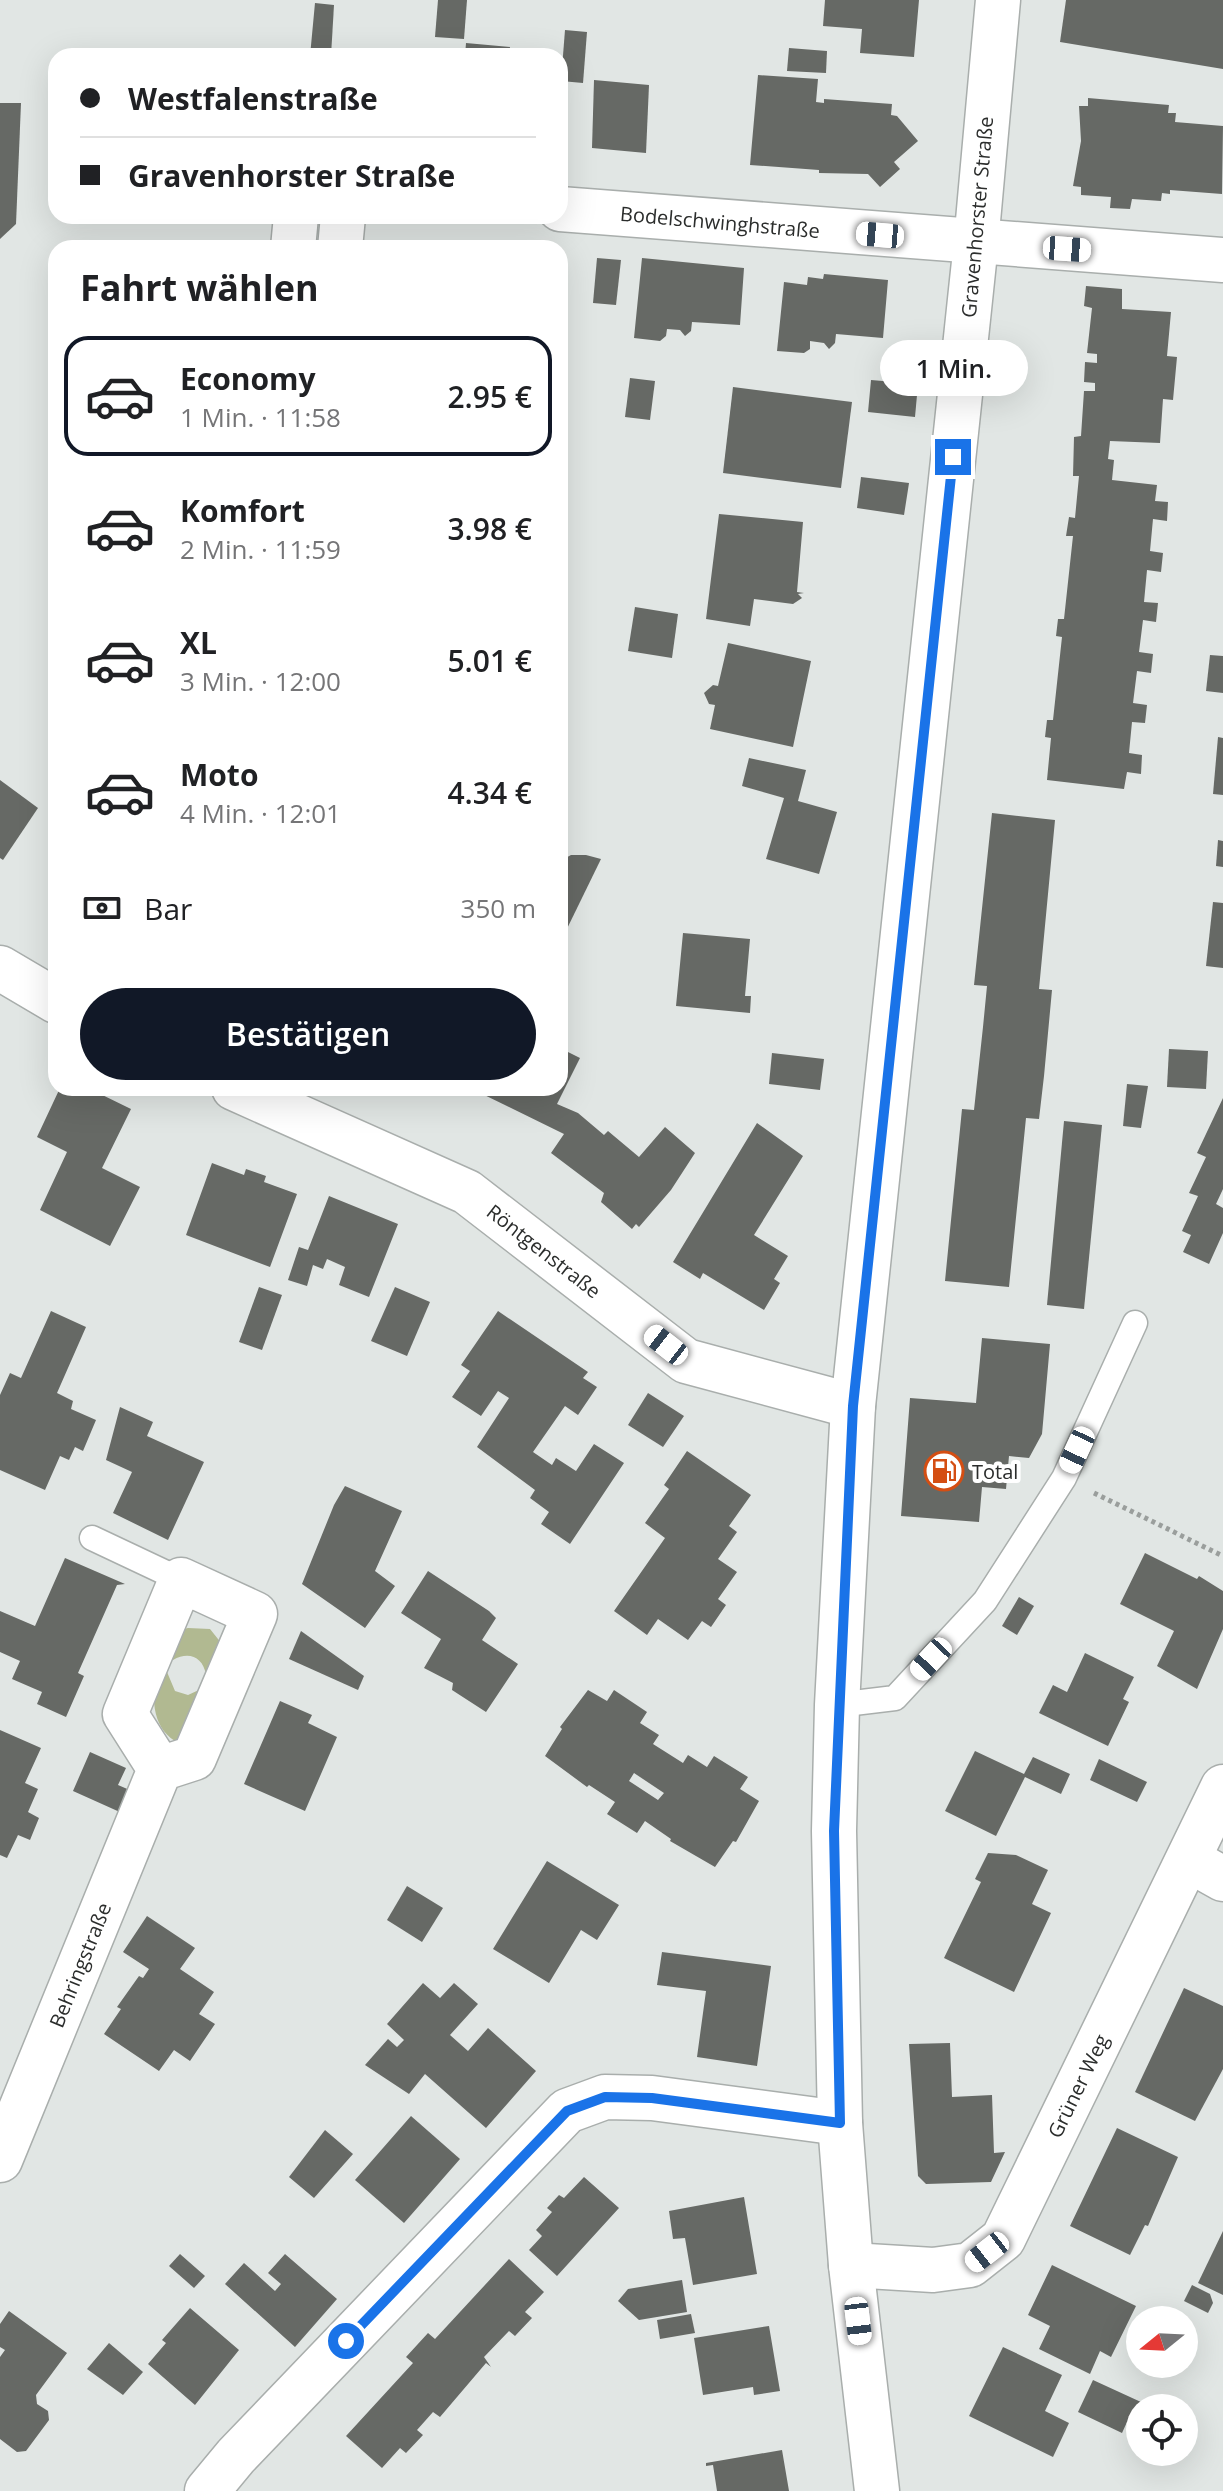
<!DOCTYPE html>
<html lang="de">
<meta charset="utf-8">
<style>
:root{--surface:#fff;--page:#f2f2f2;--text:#202124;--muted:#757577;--line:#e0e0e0;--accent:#111827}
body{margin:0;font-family:"Open Sans",sans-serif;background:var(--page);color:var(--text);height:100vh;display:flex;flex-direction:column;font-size:30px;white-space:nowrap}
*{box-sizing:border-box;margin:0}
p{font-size:26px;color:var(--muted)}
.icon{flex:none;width:44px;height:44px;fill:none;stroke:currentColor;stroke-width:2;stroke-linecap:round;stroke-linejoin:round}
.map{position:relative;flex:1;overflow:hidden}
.drawer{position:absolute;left:48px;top:240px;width:520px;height:856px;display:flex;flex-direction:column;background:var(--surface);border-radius:24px;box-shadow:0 8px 32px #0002}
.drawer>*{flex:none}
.hud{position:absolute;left:48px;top:48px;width:520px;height:176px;border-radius:24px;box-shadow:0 8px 32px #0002;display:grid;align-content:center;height:176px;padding:0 32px;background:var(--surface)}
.needle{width:52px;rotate:252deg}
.fabs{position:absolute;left:1126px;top:2306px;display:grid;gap:16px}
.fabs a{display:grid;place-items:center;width:72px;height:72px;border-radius:50%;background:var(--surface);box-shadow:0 8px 32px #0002;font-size:40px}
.end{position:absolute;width:36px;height:36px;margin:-18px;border:10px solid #1a73e8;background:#fff;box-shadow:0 0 0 4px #fff}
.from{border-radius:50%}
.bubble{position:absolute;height:56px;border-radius:28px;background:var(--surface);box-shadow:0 8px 32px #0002;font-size:26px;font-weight:600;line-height:56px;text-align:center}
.car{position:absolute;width:24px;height:48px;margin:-24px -12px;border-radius:10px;box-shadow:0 0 6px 2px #0007;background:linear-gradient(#fff 24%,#345 0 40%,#fff 0 76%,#345 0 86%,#fff 0)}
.hud b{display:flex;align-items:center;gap:28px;height:76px;font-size:30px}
.hud b+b{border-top:2px solid var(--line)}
.hud i{width:20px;height:20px;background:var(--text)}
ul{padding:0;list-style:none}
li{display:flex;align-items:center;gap:24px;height:120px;margin:0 16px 12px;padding:0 16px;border:4px solid transparent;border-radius:24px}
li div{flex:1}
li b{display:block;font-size:30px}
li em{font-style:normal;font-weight:600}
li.on{border-color:var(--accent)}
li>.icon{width:72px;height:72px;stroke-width:1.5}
h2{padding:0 32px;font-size:36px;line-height:96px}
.pay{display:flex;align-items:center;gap:20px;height:88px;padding:0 32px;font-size:30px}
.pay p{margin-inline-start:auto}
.button{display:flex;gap:16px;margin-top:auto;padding:16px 32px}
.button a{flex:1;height:92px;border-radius:48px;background:var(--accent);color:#fff;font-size:32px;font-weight:600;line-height:92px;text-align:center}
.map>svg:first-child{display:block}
</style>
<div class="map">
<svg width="1223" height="2491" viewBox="0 0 1223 2491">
<rect width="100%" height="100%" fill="#e1e6e4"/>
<!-- green -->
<g fill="#b1b991">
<path d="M188,1628L210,1629L222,1644L206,1675C203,1657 189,1651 173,1660L162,1656L175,1631Z"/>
<path d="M158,1668L167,1672L175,1691L188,1695L201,1689L182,1740L175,1741C151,1726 151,1694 158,1668Z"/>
</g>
<!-- building -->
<g fill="#666965" fill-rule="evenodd">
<path d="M438,0H467L464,39L435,37Z"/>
<path d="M825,0H919L914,57L860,53L862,29L823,26Z"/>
<path d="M1066,0H1223V69L1060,42Z"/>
<path d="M315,3L334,5L331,56H310Z"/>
<path d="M565,30L587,32L583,83L561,81Z"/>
<path d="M466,43L510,47L509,56H465Z"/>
<path d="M789,48L827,51L826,73L787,71Z"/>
<path d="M758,75L818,79L816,102L824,103V99L892,104L891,115L897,116L918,141L894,162L900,169L880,187L868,174L819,173V170L750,165Z"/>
<path d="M594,80L649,85L646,153L592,148Z"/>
<path d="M1088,98L1169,105L1168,113H1176L1175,122L1223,126L1222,194L1170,190V194L1162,193L1161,201L1132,199L1130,209L1110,208L1111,197L1081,195V187L1073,186L1081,141L1079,106H1088Z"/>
<path d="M0,103H21L16,224L0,239Z"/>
<path d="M419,242L460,246V248H418Z"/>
<path d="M597,258L621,260L616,305L593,303Z"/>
<path d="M642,258L744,268L740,325L692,322L691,331L685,336L680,330L667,329L666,336L660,341L634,338Z"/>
<path d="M824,274L888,280L883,338L836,334L835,343L829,349L824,343L810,341V349L804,353L777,351L784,282L807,285L808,277L823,279Z"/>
<path d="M1086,286L1122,289V309L1171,312L1167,356L1177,357L1173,400L1163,399L1160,443L1110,441L1108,459L1114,460L1112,480L1157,485L1155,501L1168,502L1167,521L1153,519L1150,551L1163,553L1161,572L1147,570L1144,602L1158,603L1156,622L1143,620L1139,652L1153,654L1151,673L1137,671L1133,703L1147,705L1145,723L1132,722L1129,753L1142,755L1141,774L1127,772L1124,789L1047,780L1051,738L1045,737L1047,720H1053L1062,637L1056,636L1058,619H1064L1073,536H1066L1069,517L1075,518L1079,476H1073L1074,437L1081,436L1084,391H1095V383L1084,382L1085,362L1097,363V354L1087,353L1092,308L1084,306Z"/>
<path d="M630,378L655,381L650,420L625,417Z"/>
<path d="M871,380L918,384L915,417L868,412Z"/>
<path d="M733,387L852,402L841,488L723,473Z"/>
<path d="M861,477L909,483L904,515L857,508Z"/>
<path d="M719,514L803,522L797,592L804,593L798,594L802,598L793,604L754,599L750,626L706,619Z"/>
<path d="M635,607L678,614L672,658L628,651Z"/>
<path d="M728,643L811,661L793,747L710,729L715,705L709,704L704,693L713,685L718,686Z"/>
<path d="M1210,655L1223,656V693L1206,691Z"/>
<path d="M1218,737L1223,738V795L1213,794Z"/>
<path d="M749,758L806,770L798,801L837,812L819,874L766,859L784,798L742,786Z"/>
<path d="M0,780L38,808L3,860L0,858Z"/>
<path d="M992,813L1055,820L1039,989L1052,990L1044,1076L1039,1119L1026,1118L1009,1287L945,1281L962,1109L974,1110L983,1027L987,986L974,985Z"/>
<path d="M1218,840L1223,841V867L1216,866Z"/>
<path d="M571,855H586L601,859L560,943V861Z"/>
<path d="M1213,902L1223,903V968L1206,966Z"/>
<path d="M683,933L750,939L745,996H751L750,1013L676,1006Z"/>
<path d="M560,1048L580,1058L557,1104L578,1113L604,1135L608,1131L639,1157L665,1127L695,1153L671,1190L639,1227L636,1224L632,1229L601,1202L604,1193L551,1153L564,1134L470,1088H560Z"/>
<path d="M1169,1049L1208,1051L1206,1089L1167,1087Z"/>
<path d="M772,1053L824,1059L820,1090L769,1084Z"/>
<path d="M1127,1084L1148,1086L1141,1128L1123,1126Z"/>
<path d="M60,1088H88L131,1109L102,1168L140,1187L110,1246L40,1210L67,1152L37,1137Z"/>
<path d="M1223,1098V1189L1216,1204L1223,1208V1233L1209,1264L1183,1252L1191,1235L1182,1231L1198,1196L1189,1193L1206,1157L1197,1153Z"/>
<path d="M1064,1121L1102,1125L1084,1309L1047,1305Z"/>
<path d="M757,1123L803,1156L754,1235L788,1256L774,1279L780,1283L764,1310L703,1273L700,1279L673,1262Z"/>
<path d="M212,1163L244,1175L246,1169L266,1176L264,1182L297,1194L270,1267L186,1235Z"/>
<path d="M329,1196L398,1224L369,1297L339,1285L345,1267L327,1259L323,1269L313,1265L307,1286L288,1280L299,1247L308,1250Z"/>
<path d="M259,1287L282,1295L262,1350L239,1342Z"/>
<path d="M395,1287L430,1302L407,1356L371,1341Z"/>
<path d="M51,1311L86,1327L57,1393L73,1401L71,1409L96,1420L83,1451L75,1447L69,1460L60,1456L45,1490L0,1470V1395L10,1373L21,1378Z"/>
<path d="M498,1311L588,1372L583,1378L597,1387L578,1415L565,1406L533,1452L552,1465L556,1458L576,1471L594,1444L624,1463L570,1544L541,1524L549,1512L530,1498L535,1490L477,1447L509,1398L498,1391L481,1416L452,1397L470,1371L461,1365Z"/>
<path d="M982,1338L1050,1344L1042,1434L1029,1458L1009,1456L1006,1489L982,1487L979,1522L901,1516L910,1398L976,1403Z"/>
<path d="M648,1393L684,1416L663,1447L628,1425Z"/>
<path d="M120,1407L153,1422L147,1436L204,1462L168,1540L113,1513L132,1472L106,1460Z"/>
<path d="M687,1451L751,1495L729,1526L737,1532L718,1559L737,1572L718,1599L726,1605L711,1627L702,1621L688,1640L658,1619L647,1635L614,1611L665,1538L645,1523L669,1489L664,1485Z"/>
<path d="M345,1486L402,1511L375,1571L395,1586L365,1628L302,1584L334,1505Z"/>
<path d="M1145,1553L1197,1579L1199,1576L1223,1591V1629L1197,1689L1157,1666L1174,1631L1120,1604Z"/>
<path d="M65,1558L125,1584L117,1585L78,1673L84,1676L66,1717L37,1704L42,1692L12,1679L20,1661L0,1652V1611L35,1626Z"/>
<path d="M428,1571L489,1611L496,1618L482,1640L518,1664L486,1712L452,1690L453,1683L424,1668L441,1639L401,1613Z"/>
<path d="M1019,1597L1034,1606L1017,1635L1002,1626Z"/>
<path d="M301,1631L364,1676L358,1690L289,1659Z"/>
<path d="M1085,1653L1134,1677L1123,1699L1129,1702L1108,1746L1039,1713L1053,1685L1067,1692Z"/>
<path d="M588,1690L607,1701L614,1690L647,1712L640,1723L659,1735L653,1744L683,1763L688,1755L707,1767L714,1756L748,1777L740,1789L759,1801L736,1842L733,1841L715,1867L670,1841L671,1839L645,1821L637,1833L607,1814L615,1802L589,1785L587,1787L545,1756L562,1729L560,1727ZM634,1773L664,1793L658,1800L629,1781Z"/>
<path d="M280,1701L312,1715L308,1723L337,1737L305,1811L244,1784Z"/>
<path d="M0,1730L41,1748L25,1783L38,1789L28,1812L39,1818L30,1840L18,1835L7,1858L0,1855Z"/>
<path d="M975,1751L1024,1774L1033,1757L1070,1774L1061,1794L1025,1777L996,1836L945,1811Z"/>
<path d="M90,1752L126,1768L118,1785L132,1791L122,1813L73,1791Z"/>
<path d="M1099,1759L1147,1782L1137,1802L1090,1780Z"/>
<path d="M988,1853L1016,1855L1048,1870L1032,1904L1051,1913L1014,1992L944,1958L981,1882L975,1879Z"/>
<path d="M547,1861L619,1905L597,1940L581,1930L549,1983L493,1949Z"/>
<path d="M407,1886L443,1908L422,1942L387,1920Z"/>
<path d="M147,1916L195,1948L180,1969L214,1992L199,2014L215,2024L190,2061L174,2050L159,2071L104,2034L121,2009L117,2007L139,1976L143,1978L149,1969L123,1952Z"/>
<path d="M662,1952L771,1966L757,2066L697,2057L706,1991L657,1985Z"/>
<path d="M423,1983L440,1998L454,1983L478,2004L450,2035L468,2051L488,2028L536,2071L486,2128L425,2074L409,2094L365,2065L388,2039L397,2047L404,2040L387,2024Z"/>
<path d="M1184,1988L1223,2006V2069L1195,2121L1135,2092Z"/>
<path d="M950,2043L952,2097L992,2095L994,2153L1005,2152L991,2182L926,2184L918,2176L909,2044Z"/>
<path d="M411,2116L460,2159L404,2223L355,2180Z"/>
<path d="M1117,2128L1178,2157L1148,2226L1145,2225L1130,2255L1070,2226Z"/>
<path d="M325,2130L353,2154L314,2198L289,2177Z"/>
<path d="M584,2177L619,2208L557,2276L529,2250L542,2236L536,2230L552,2212L547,2208L559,2195L564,2198Z"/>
<path d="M744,2197L757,2274L693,2285L685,2238L673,2239L669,2211Z"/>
<path d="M1223,2231V2295L1198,2283Z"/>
<path d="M180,2254L205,2276L194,2288L169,2266Z"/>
<path d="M285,2254L337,2299L295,2347L225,2284L244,2263L275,2291L281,2284L268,2273Z"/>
<path d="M509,2259L544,2292L525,2312L532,2318L515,2336L509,2331L484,2357L491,2367L486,2363L440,2417L433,2412L417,2430L423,2435L406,2453L400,2448L382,2468L346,2436L413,2363L406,2357L428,2333L435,2339Z"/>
<path d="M1052,2265L1136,2306L1111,2357L1100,2351L1090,2374L1039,2349L1050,2326L1028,2315Z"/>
<path d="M682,2280L687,2312L639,2320L618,2301L628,2289Z"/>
<path d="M1192,2285L1210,2294L1213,2303L1208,2313L1184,2301Z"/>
<path d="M190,2308L239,2350L195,2405L148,2364L166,2343L162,2340Z"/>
<path d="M9,2311L67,2353L36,2395L37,2404L48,2411L49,2420L26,2451L17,2452L0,2439V2357L5,2350L0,2347V2324Z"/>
<path d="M691,2314L695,2333L660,2339L657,2320Z"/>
<path d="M769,2326L780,2391L754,2395L753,2387L703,2395L694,2338Z"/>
<path d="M109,2343L143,2372L123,2395L87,2369Z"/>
<path d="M1003,2347L1062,2375L1045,2411L1069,2423L1053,2457L969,2416Z"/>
<path d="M1093,2380L1154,2408H1140V2428L1127,2422L1122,2433L1078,2412Z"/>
<path d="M782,2450L789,2491H717L713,2465L706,2466V2463Z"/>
</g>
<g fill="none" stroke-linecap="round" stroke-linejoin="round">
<!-- lane casing -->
<g stroke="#a9aeac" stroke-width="27">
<g id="lane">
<path d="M92,1538L181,1580"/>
<path d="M837,1705L895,1698L985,1601L1064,1478L1135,1323"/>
</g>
</g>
<!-- street casing -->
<g stroke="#a9aeac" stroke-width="47">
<g id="street">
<path d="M560,209L1223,260"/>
<path d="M293,248L296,216"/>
<path d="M340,248L343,216"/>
<path d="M0,968L56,1001"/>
<path d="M234,1088L467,1192L686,1361L853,1406"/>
<path d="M1189,1860L1223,1879"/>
<path d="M0,2160L160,1769L194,1758L255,1614L181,1580L125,1714L160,1769"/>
<path d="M851,2265L933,2270L970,2265L1003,2239L1223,1787"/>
<path d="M207,2491L236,2456L567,2111L605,2097L652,2098L840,2123"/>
</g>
</g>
<!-- secondary casing -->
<g stroke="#a9aeac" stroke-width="47">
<path id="secondary" d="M877,2491L851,2265L840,2123L834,1831L837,1705L853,1406L976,243L998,0"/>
</g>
<!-- path -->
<path stroke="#9a9e9c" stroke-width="5" stroke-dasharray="4 4" stroke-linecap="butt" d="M1094,1493L1223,1556"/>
<!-- lane -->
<use href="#lane" stroke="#fff" stroke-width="24"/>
<!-- street -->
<use href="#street" stroke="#fff" stroke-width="44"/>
<!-- secondary -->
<use href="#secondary" stroke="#fff" stroke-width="44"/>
</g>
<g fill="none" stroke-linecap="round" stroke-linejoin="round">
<!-- route -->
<path stroke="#1a73e8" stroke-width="10" d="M346,2341L567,2111L605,2097L652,2098L840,2123L834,1831L853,1406L953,457"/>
</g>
<!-- icons -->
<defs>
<g id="fuel-ring" transform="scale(2)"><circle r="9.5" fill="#fff" stroke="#d44e13" stroke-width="1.5"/><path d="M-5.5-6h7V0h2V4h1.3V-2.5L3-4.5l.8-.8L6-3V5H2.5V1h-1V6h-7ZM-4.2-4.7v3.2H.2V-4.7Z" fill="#d44e13"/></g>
</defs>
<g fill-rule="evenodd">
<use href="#fuel-ring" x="944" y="1471"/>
</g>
<g text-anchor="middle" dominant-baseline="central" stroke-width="8" stroke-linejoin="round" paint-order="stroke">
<!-- street labels -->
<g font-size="20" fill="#2b2d2c" stroke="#fff">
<text transform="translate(977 217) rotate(-85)">Gravenhorster Straße</text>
<text transform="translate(720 222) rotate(5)">Bodelschwinghstraße</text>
<text transform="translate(544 1251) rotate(38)">Röntgenstraße</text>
<text transform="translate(80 1965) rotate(-68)">Behringstraße</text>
<text transform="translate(1078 2086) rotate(-64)">Grüner Weg</text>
</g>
<!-- poi labels -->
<g font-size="20" fill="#2b2d2c" stroke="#fff" text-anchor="start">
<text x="972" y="1471">Total</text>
</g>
</g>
</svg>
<div class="fabs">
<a><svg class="needle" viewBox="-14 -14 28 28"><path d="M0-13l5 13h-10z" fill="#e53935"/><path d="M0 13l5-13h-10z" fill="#757577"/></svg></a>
<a><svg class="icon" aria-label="locate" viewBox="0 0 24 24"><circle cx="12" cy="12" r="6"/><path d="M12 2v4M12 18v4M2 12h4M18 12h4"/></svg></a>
</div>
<i class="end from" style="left:346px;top:2341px"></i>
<i class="end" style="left:953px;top:457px"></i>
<div class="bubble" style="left:880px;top:340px;width:148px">1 Min.</div>
<i class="car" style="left:880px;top:235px;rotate:275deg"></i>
<i class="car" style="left:1067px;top:249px;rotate:94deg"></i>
<i class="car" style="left:666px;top:1345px;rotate:308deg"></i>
<i class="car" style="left:1077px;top:1450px;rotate:205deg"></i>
<i class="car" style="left:931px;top:1659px;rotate:223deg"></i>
<i class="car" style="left:987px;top:2252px;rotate:232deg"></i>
<i class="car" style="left:858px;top:2321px;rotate:173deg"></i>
<div class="hud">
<b><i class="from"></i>Westfalenstraße</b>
<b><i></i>Gravenhorster Straße</b>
</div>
<section class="drawer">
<h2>Fahrt wählen</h2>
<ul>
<li class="on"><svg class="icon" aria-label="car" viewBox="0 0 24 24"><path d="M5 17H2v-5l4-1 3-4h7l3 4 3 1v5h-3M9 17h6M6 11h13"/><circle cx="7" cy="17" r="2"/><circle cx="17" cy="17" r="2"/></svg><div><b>Economy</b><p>1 Min. · 11:58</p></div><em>2.95 €</em></li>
<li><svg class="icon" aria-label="car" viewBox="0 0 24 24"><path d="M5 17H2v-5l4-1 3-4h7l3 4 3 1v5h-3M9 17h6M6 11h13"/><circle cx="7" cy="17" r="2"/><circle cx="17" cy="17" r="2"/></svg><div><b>Komfort</b><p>2 Min. · 11:59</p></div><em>3.98 €</em></li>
<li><svg class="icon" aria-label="car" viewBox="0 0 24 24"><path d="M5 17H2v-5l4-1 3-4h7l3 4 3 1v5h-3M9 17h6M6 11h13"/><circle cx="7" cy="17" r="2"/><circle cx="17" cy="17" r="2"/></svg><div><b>XL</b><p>3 Min. · 12:00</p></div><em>5.01 €</em></li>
<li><svg class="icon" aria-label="car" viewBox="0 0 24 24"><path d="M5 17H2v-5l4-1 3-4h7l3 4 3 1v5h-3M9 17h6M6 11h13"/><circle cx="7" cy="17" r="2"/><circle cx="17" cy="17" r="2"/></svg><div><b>Moto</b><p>4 Min. · 12:01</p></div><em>4.34 €</em></li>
</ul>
<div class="pay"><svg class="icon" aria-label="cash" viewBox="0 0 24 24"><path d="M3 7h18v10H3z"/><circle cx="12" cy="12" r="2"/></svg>Bar<p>350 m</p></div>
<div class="button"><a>Bestätigen</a></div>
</section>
</div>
